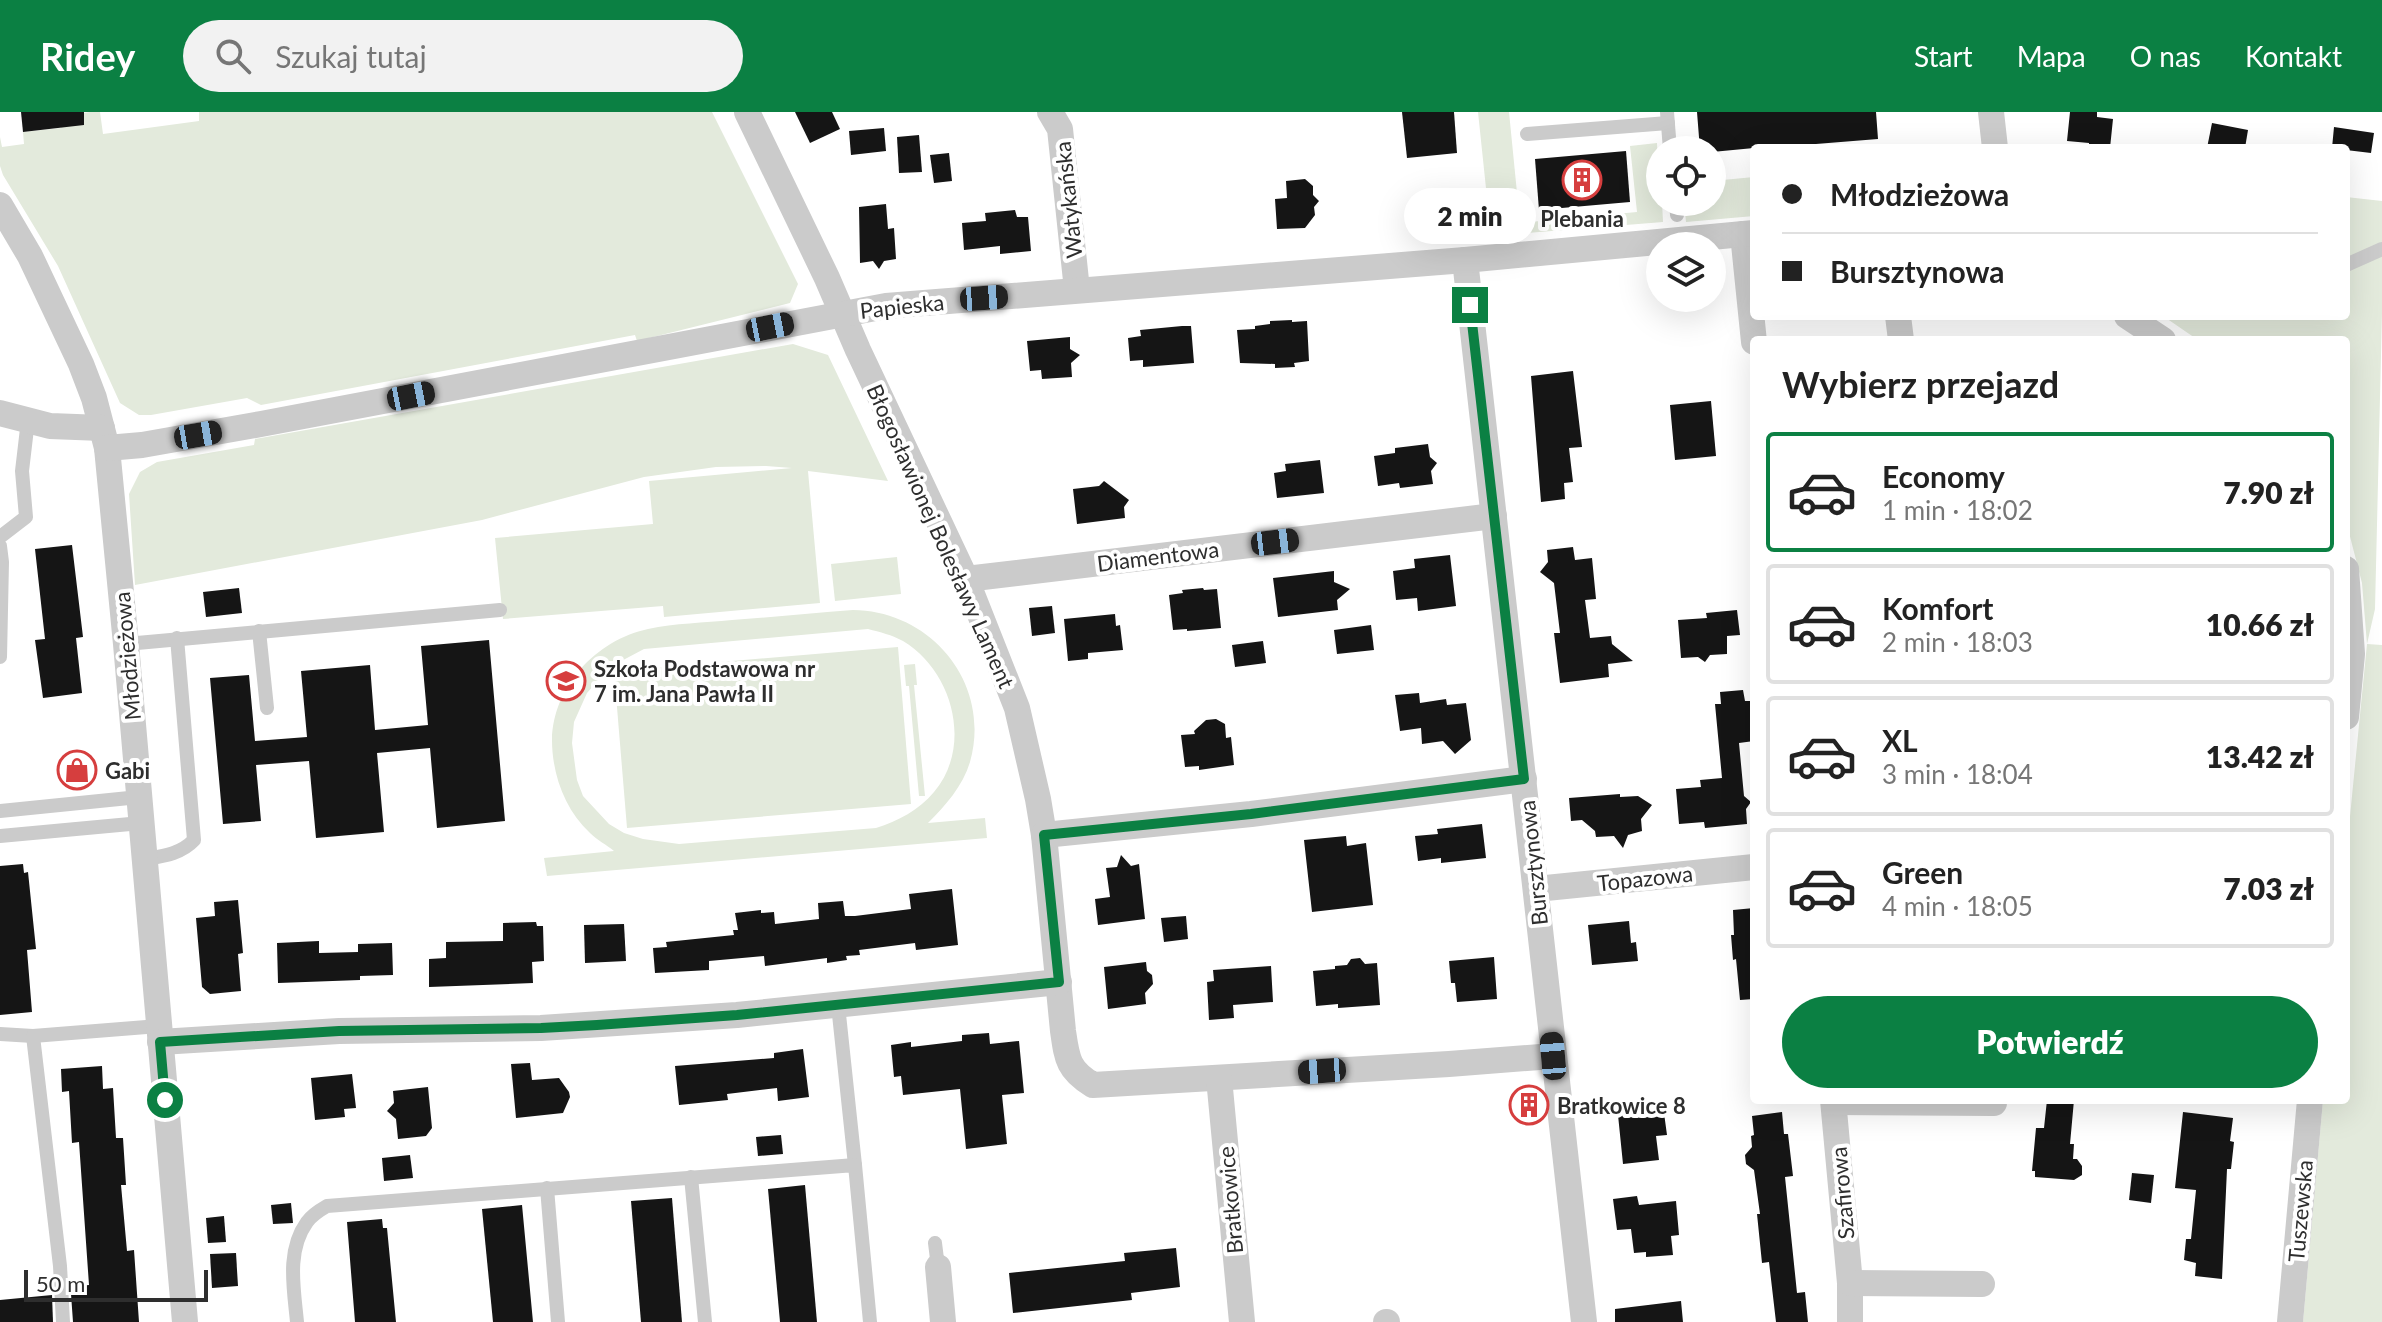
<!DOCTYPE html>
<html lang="pl">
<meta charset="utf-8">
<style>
:root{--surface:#fff;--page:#f2f2f2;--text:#222;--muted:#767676;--line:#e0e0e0;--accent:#0b8043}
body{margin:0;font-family:Lato,sans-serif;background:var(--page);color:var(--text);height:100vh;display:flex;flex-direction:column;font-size:30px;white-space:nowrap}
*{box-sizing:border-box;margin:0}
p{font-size:26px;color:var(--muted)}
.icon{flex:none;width:44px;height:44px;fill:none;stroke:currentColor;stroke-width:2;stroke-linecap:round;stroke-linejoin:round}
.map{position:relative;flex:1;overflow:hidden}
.panel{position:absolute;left:1750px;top:224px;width:600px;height:768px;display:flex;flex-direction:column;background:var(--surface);border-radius:8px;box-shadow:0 8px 32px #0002}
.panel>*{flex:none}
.banner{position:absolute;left:1750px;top:32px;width:600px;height:176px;border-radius:8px;box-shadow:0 8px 32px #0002;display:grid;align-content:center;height:176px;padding:0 32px;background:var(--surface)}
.tools{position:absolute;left:1646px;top:24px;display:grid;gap:16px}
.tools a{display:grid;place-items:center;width:80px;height:80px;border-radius:50%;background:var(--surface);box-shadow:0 8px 32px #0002;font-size:40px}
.scale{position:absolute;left:24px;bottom:20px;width:184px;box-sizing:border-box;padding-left:8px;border:4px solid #2e2e2e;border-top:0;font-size:22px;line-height:28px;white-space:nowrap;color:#2e2e2e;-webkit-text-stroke:6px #fff;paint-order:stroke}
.end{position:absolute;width:36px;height:36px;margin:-18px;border:10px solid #0b8043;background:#fff;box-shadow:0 0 0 4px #fff}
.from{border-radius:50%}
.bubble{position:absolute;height:56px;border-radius:28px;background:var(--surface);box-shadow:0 8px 32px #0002;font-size:26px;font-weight:800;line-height:56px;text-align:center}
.car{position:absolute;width:24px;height:48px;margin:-24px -12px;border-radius:10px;box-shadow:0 0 6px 2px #0007;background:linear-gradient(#222 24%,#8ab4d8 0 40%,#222 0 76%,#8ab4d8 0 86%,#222 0)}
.banner b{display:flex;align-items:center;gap:28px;height:76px;font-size:30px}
.banner b+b{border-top:2px solid var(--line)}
.banner i{width:20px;height:20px;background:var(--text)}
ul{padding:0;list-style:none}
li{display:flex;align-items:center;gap:24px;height:120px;margin:0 16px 12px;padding:0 16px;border:4px solid var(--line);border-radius:8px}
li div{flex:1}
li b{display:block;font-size:30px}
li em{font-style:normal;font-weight:800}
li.on{border-color:var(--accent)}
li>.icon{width:72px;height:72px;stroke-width:1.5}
h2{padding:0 32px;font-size:36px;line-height:96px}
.primary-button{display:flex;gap:16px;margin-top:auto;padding:16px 32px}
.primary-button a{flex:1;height:92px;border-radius:48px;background:var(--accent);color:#fff;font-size:32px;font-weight:800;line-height:92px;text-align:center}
header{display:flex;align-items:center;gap:48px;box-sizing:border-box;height:112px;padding:0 40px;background:var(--accent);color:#fff}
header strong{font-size:38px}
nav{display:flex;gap:44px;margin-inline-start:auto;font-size:28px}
.search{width:560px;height:72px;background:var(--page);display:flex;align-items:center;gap:20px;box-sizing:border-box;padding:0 28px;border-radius:44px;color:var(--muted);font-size:30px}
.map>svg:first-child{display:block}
</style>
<header>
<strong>Ridey</strong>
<div class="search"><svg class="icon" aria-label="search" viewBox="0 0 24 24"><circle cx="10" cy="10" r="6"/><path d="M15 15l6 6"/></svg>Szukaj tutaj</div>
<nav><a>Start</a><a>Mapa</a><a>O nas</a><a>Kontakt</a></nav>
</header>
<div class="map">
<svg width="2382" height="1210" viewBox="0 0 2382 1210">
<rect width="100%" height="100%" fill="#fff"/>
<!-- green -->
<g fill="#e3eadc" fill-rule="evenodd">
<path d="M90,0H100L103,22L199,9V0H712L798,172L790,191L637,229L635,223L261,293L247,286L151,303H139L120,291L58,154L3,63L0,54V25L2,35L24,32L23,20L61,16L60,4Z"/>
<path d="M1478,0H1509L1520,111L1637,100L1630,34L1657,31L1660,90H1662L1663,110L1491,124Z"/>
<path d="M1754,65V104L1686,110L1684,90H1712V69Z"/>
<path d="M2346,85L2382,89V201L2375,497L2367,532L2382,533V1210H2303L2323,988H2346V745L2367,532L2362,471L2346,409V228H2198L2163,204H2346Z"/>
<path d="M793,232L828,243L888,369L808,359L820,491L664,505L663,494L503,507L495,426L653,412L649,369L792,356L766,354L716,355L644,365L482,408L135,473L129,382L140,360L157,350L254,333L255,327Z"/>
<path d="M897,445L901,482L835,489L831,452Z"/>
<path d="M853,498C932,499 992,572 970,650C963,674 945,694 928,711L985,706L987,726L547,764L544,746L614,739C607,733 597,728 590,721C565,698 552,662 552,628C553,575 596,528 648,517C675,511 704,511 732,508C773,505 813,501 853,498ZM868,517C880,520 892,523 903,529C953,559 973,634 934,680C919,698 898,709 876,716L679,732L643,727L624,721L609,712L583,684L577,668L572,631L574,610L587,581L610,555L644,537Z"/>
<path d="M898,535L911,692L627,716L614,559Z"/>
<path d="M915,552L917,573H914L925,684H919L909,574H906L904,553Z"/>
</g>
<!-- building -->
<g fill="#151515">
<path d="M21,0H84V13L23,20Z"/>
<path d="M795,0H832L840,17L810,31Z"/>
<path d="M1402,0H1454L1457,41L1407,46Z"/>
<path d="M1697,0H1876L1878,27L1791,34V36H1754L1712,40V38H1700Z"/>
<path d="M2070,0H2097V5L2113,7L2110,36H2089V31L2067,29Z"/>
<path d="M2212,11L2248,18L2245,36H2207Z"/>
<path d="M2334,15L2374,21L2371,41L2346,38V36H2332Z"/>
<path d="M884,16L886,39L851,43L849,19Z"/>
<path d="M919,23L922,60L899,61L897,25Z"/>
<path d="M1626,39L1630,90L1539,98L1535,47Z"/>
<path d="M949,41L952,69L934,71L930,43Z"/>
<path d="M1305,67L1313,74V83L1319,89L1314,95L1315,103L1305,116L1277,117L1275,87L1287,86L1286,69Z"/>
<path d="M886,92L888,117L894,116L896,147L884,149L879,157L873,149L860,151L859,95Z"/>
<path d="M1015,98L1017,105H1028L1031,139L1000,142V134L964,138L962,111L986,109L985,101Z"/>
<path d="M1292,208V210L1307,209L1309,249L1294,251L1295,255L1275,256V252L1240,251L1237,218L1255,217V214L1270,212V209Z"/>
<path d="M1182,214H1191L1194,251L1143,255V248L1130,249L1128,226L1141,224L1140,218Z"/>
<path d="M1070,225V237L1080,243L1071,251L1072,265L1042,267L1041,258L1030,259L1027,229Z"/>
<path d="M1573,259L1582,335L1569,336L1573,370L1564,371L1565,387L1541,390L1531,264Z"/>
<path d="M1711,289L1716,344L1675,348L1670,293Z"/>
<path d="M1428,332L1430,345L1437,351L1431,359L1433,372L1400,376L1399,371L1378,374L1374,344L1395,341V336Z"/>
<path d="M1320,348L1324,381L1277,386L1274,361L1286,359L1285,352Z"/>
<path d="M1104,369L1129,388L1124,395L1125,406L1077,412L1073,377L1099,374Z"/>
<path d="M72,433L83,525L76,526L82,581L43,586L35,528L45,527L35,437Z"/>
<path d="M1573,435L1575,448L1592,446L1596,487L1585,488L1590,526L1611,524L1612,532L1633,549L1608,552L1609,565L1560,571L1554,521H1560L1554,471L1540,460L1548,450L1547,438Z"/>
<path d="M1450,443L1456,494L1418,499L1417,486L1396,488L1393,459L1415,456L1414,447Z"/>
<path d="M1334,459V470L1350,477L1337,488L1338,498L1278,505L1273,466Z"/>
<path d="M239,476L242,501L206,505L203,480Z"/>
<path d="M1203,476L1204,478L1217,477L1221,516L1187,519V517L1173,518L1169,483L1183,481L1182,478Z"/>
<path d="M1052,494L1055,521L1032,524L1029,496Z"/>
<path d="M1737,498L1740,523L1727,524V542L1710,543L1705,550L1698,545L1681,546L1678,508L1707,506L1706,501Z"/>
<path d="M1115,502L1116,514L1120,513L1123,538L1088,541V547L1068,549L1064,507Z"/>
<path d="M1371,513L1374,538L1337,542L1334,518Z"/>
<path d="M489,528L505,709L437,716L430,636L377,641L384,720L316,726L309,649L256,653L261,709L223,712L210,566L249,563L255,629L307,625L301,559L370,553L375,618L428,613L421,534Z"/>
<path d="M1263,529L1266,551L1235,555L1232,533Z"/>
<path d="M1743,578L1745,589H1751L1754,622V629L1739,631L1744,684L1751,690L1746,697L1747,712L1705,716L1704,710L1679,712L1676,677L1701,675L1700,668L1722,666L1715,592H1721L1720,580Z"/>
<path d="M1419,581L1420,591L1446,587L1447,593L1466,591L1471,628L1455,642L1443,629L1422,632L1421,616L1400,619L1395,583Z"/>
<path d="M1216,607L1225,612L1226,626L1231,625L1234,653L1199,658V654L1185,655L1181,623L1195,622L1194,619L1206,608Z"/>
<path d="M85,647L88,667L66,670L64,649Z"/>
<path d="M1620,682V685L1638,684L1652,693L1641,707L1642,719L1628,723L1623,736L1614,724L1596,725L1595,719L1582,708L1571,709L1569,686Z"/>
<path d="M1482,712L1486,746L1441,751V746L1418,749L1415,724L1438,722L1437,717Z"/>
<path d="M1346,724L1347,734L1366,731L1373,793L1312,800L1304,728Z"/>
<path d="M1121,743L1131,754L1139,752L1145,807L1098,813L1095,787L1110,785L1106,756L1117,755Z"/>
<path d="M23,752L24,761L28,760L36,837L27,838L32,900L0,903V754Z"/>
<path d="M952,777L958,833L916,838L915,831L859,838L860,843L846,844L847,848L827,851V846L765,854L764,844L709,849V858L655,861L653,836L667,835L666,830L734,823L733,818H738L735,801L761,798V801L774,800L775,812L819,807L818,791L843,789L845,804H855L911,797L909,782Z"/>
<path d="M238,788L243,841L238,842L241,879L210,882L202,875L196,806L215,804L214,790Z"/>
<path d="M1754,796V887L1740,888L1736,847L1733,848L1731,823H1734L1733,798Z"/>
<path d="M1186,804L1188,827L1164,830L1161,806Z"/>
<path d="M1629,809L1631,831L1636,830L1638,849L1592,853L1588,813Z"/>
<path d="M536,810L537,814H543L544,849L532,850L533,871L429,875V847L446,846V830L503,829V811Z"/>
<path d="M624,812L626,849L585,851L584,813Z"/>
<path d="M319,829V841L358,840V832L392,831L393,863L360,864V868L278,871L277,831Z"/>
<path d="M1494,845L1497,887L1457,890L1455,871H1451L1449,849Z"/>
<path d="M1360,846L1365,852L1377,851L1380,893L1338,896V892L1316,894L1313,859L1335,857V854L1347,853L1351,847Z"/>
<path d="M1146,850L1147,859L1152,863L1153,872L1145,881L1146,892L1108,897L1104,855Z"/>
<path d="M1271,854L1273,890L1233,893L1234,906L1209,908L1207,870L1214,869L1213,858Z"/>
<path d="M989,921L990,932L1019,929L1024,981L1002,983L1007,1032L966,1037L960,977L903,983L901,964L894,965L891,933L911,930V935L962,929V923Z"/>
<path d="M803,937L809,985L778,989L777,976L727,982L728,988L679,993L675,954L774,946V941Z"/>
<path d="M530,951L532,968L559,966L569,980L570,985L563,1001L516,1006L511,952Z"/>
<path d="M102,954L103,977L113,976L116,1026H123L126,1073H121L127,1139L134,1138L139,1210H73L71,1182L79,1181L78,1174L89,1173L79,1030L72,1031L69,979L62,980L61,957Z"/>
<path d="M352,962L356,996L344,997L345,1005L315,1008L311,966Z"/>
<path d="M428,975L432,1016L426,1024L398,1027L396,1007L387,999L394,991L393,979Z"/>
<path d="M2047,988H2074L2070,1032H2074L2073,1047H2077L2082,1054V1063L2074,1068L2035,1065V1059H2032L2036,1016H2044Z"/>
<path d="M1653,999L1654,1002L1664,1001L1667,1023L1656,1024L1659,1048L1623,1052L1618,1003Z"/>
<path d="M1782,1000L1784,1022H1788L1793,1064L1785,1065L1797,1181L1805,1180L1808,1210H1776L1769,1150L1762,1151L1757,1102H1760L1754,1058L1746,1052L1745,1043L1752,1035L1751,1024L1754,1023L1752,1004Z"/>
<path d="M2183,1000L2233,1006L2230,1029L2234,1030L2231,1057H2227L2222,1167L2195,1164L2196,1151L2184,1148L2186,1127H2191L2196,1078L2175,1076Z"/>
<path d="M781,1023L783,1042L758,1044L756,1025Z"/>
<path d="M410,1043L413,1066L384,1069L382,1046Z"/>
<path d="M2132,1061L2154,1063L2151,1091L2129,1088Z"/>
<path d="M805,1073L817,1210H780L768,1077Z"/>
<path d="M1637,1084L1639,1093L1676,1089L1679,1123L1671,1124L1673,1143L1646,1145V1140L1634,1141L1631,1117L1617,1118L1613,1087Z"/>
<path d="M672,1086L682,1210H641L631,1089Z"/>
<path d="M291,1091L293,1111L273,1112L271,1093Z"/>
<path d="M522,1093L533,1210H493L482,1097Z"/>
<path d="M224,1104L226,1130L208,1131L206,1106Z"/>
<path d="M382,1107L383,1116H387L396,1210H355L347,1110Z"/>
<path d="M1176,1136L1180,1175L1131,1181L1132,1188L1013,1201L1009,1161L1125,1149L1124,1141Z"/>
<path d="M236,1141L238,1174L212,1176L210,1142Z"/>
<path d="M52,1183L53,1210H0V1188Z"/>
<path d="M1681,1189L1683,1210H1615V1197Z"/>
</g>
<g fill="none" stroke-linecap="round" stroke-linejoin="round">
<!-- service -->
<g stroke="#cbcbcb" stroke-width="14">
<path d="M1667,0L1670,38"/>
<path d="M1527,22L1668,11"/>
<path d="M1676,90L1677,103"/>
<path d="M2346,153L2382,137"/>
<path d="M0,425L26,405L22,359L28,308"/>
<path d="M0,434L2,450L0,545"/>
<path d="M259,519L267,596"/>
<path d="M126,532L500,498"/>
<path d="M0,699L139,685"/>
<path d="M0,724L141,711"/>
<path d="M145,747C163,744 181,742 194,728L177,526"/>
<path d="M838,893L855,1053"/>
<path d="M0,922L33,924"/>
<path d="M691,1065L705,1210"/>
<path d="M547,1076L558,1210"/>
<path d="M935,1131L938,1155"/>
<path d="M63,1210L60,1154L33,924L159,914"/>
<path d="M297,1210C294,1177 286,1139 307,1110C312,1103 320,1098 327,1094L855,1053L870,1210"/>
</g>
<!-- minor -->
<g stroke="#cbcbcb" stroke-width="26">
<path d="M747,0L827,166L858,238L966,467L1017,596L1038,687L1044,723L1063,919C1067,947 1068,958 1093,973L1449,952L1553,944"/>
<path d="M1050,0L1060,17L1077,178"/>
<path d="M1991,0L1995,36"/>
<path d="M0,93L30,144L81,252L94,286L107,336L126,532L185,1210"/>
<path d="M1743,122L1754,230"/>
<path d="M1465,148L1584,1210"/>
<path d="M1898,204L1901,228"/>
<path d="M2127,204L2163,228"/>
<path d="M0,301L50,314L102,316"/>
<path d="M107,336L142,333L261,312L886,194L1465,148L1754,121"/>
<path d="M2346,457L2352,542L2346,605"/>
<path d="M966,467L1494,404"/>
<path d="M1044,723L1251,702L1524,667"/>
<path d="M1536,777L1754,755"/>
<path d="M160,930L339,919L541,916L737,903L1059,870"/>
<path d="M1219,966L1242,1210"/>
<path d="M1833,988L1850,1171V1210"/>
<path d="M1834,990L1994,991"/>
<path d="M938,1155L943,1210"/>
<path d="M1850,1171L1982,1172"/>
<path d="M1386,1210H1387"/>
<path d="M2290,1210L2310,988"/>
</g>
</g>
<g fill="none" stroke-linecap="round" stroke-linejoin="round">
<!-- route -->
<path stroke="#0b8043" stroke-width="10" d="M165,988L160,930L339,919L541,916L597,913L737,903L1059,870L1044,723L1251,702L1524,667L1470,193"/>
</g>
<!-- icons -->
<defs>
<g id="building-ring" transform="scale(2)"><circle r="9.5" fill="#fff" stroke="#d63e3e" stroke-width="1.5"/><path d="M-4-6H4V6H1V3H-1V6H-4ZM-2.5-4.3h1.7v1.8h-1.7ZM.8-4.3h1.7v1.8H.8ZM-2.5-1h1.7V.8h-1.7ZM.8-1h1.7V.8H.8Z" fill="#d63e3e"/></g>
<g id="school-ring" transform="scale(2)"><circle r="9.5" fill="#fff" stroke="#d63e3e" stroke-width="1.5"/><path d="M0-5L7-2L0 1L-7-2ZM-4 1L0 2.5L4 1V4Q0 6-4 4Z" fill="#d63e3e"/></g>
<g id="shop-ring" transform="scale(2)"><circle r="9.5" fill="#fff" stroke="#d63e3e" stroke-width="1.5"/><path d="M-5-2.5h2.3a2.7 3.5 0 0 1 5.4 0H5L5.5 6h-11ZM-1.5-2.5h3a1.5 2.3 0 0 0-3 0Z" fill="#d63e3e"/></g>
</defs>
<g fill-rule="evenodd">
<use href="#building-ring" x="1582" y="68"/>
<use href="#school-ring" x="566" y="569"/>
<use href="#shop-ring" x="77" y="658"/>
<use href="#building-ring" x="1529" y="993"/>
</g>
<g text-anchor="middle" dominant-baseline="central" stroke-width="8" stroke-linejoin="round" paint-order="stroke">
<!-- street labels -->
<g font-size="22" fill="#2e2e2e" stroke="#fff">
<text transform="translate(1068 88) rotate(-96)">Watykańska</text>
<text transform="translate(902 194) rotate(-6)">Papieska</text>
<text transform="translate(941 424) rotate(66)">Błogosławionej Bolesławy Lament</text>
<text transform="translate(1158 444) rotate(-7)">Diamentowa</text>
<text transform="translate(127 544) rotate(-95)">Młodzieżowa</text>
<text transform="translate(1533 751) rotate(-96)">Bursztynowa</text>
<text transform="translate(1645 766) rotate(-6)">Topazowa</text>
<text transform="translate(1842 1081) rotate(-95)">Szafirowa</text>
<text transform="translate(1230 1088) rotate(-95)">Bratkowice</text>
<text transform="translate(2300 1099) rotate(-85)">Tuszewska</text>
</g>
<!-- poi labels -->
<g font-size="22" font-weight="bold" fill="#2e2e2e" stroke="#fff" text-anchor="start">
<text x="1582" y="106" text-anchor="middle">Plebania</text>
<text x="594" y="556">Szkoła Podstawowa nr<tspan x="594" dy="25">7 im. Jana Pawła II</tspan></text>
<text x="105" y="658">Gabi</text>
<text x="1557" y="993">Bratkowice 8</text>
</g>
</g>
</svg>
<div class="tools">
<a><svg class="icon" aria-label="locate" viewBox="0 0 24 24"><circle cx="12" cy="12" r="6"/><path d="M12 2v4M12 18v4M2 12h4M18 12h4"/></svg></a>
<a><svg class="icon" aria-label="layers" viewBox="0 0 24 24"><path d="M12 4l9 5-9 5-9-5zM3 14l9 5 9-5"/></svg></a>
</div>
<div class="scale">50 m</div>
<i class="end from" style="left:165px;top:988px"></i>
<i class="end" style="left:1470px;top:193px"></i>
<div class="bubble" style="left:1404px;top:76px;width:132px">2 min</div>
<i class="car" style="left:984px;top:186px;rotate:86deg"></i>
<i class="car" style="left:770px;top:215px;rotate:79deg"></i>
<i class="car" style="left:411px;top:284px;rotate:79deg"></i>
<i class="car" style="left:198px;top:323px;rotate:80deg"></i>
<i class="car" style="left:1275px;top:430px;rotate:83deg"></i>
<i class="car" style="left:1553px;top:944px;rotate:355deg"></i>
<i class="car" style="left:1322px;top:959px;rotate:266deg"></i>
<div class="banner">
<b><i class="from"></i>Młodzieżowa</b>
<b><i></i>Bursztynowa</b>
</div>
<section class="panel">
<h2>Wybierz przejazd</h2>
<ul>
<li class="on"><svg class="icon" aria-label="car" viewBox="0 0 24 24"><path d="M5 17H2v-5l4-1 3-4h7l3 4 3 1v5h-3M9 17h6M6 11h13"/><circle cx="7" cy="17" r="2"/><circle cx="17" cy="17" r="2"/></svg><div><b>Economy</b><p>1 min · 18:02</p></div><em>7.90 zł</em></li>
<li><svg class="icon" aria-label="car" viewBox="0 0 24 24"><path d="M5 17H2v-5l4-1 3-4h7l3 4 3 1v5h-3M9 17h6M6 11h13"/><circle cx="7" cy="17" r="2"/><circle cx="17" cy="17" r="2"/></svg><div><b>Komfort</b><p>2 min · 18:03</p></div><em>10.66 zł</em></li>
<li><svg class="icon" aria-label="car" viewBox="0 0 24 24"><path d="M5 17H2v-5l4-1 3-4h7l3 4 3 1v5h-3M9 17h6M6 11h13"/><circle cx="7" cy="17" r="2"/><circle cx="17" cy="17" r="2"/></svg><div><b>XL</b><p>3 min · 18:04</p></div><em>13.42 zł</em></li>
<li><svg class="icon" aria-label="car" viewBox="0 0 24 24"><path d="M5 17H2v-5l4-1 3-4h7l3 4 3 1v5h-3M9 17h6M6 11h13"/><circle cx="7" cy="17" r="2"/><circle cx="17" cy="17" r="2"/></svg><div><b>Green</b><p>4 min · 18:05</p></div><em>7.03 zł</em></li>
</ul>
<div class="primary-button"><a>Potwierdź</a></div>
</section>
</div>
